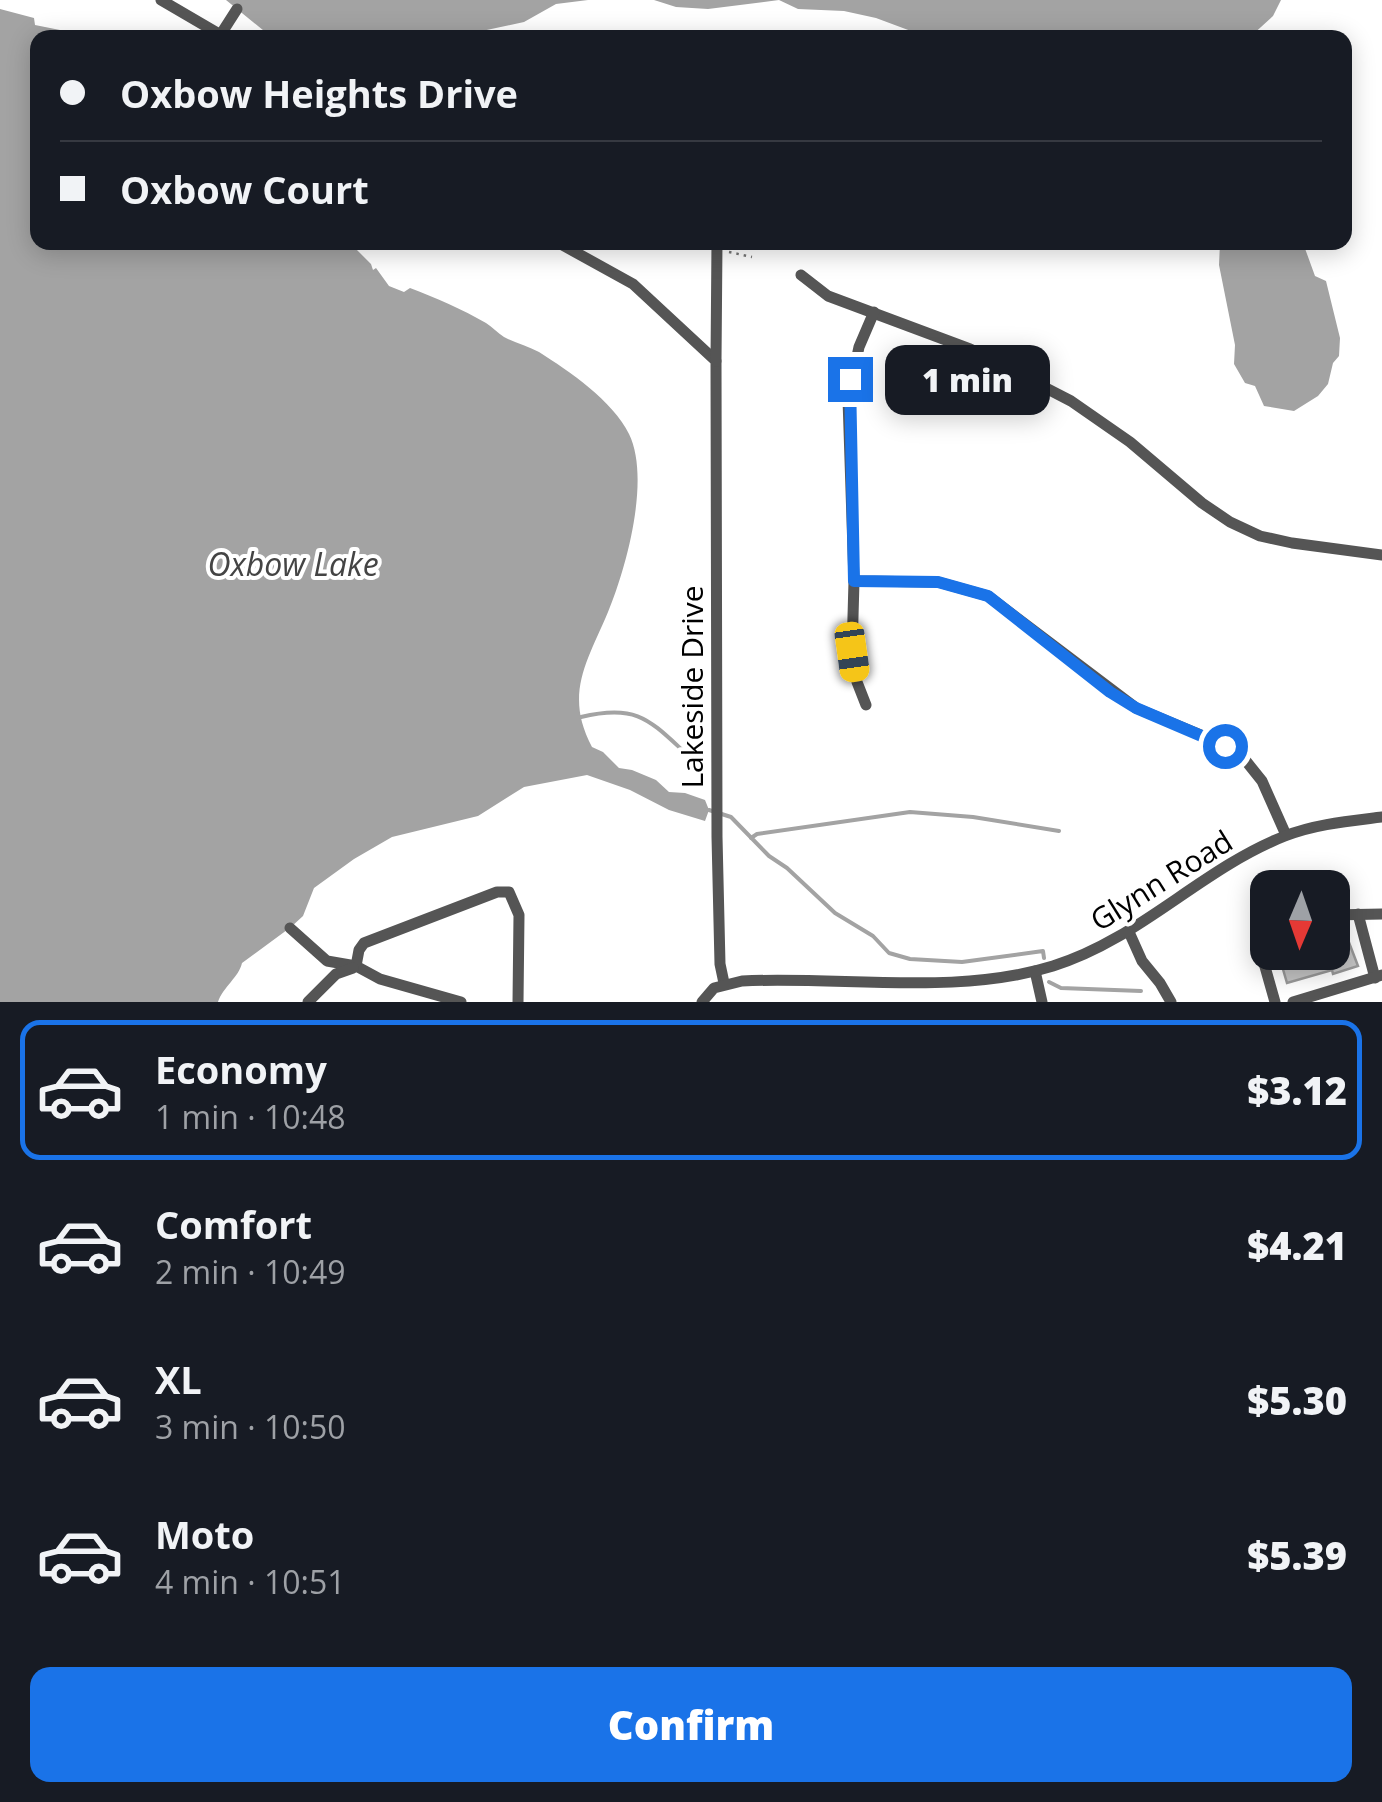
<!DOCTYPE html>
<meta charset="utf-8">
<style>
:root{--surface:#171b24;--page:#20242c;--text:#f1f3f6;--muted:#9ea1a6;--line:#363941;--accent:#1a73e8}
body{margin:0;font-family:"Open Sans",sans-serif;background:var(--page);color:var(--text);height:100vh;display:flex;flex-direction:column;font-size:38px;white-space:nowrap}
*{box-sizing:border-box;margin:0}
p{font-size:32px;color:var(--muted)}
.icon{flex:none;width:55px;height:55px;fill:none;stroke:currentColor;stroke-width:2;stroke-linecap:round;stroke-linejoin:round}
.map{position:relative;height:1002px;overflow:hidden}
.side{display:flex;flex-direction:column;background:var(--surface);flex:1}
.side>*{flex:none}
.banner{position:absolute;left:30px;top:30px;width:1322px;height:220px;border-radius:20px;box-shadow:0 5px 25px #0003;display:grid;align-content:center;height:220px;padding:0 30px;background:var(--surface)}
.needle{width:65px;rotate:182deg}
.buttons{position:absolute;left:1250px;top:870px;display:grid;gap:20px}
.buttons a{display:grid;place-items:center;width:100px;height:100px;border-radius:20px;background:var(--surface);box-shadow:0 5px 25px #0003;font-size:50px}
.end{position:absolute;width:45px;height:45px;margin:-22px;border:12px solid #1a73e8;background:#fff;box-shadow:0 0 0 5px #fff}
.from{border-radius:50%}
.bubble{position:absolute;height:70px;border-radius:20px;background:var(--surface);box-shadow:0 5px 25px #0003;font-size:32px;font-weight:800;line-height:70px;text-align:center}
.car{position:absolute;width:30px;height:60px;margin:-30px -15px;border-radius:12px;box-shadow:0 0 8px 2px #0007;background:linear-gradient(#f5c518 24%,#345 0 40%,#f5c518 0 76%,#345 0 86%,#f5c518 0)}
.banner b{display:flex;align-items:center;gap:35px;height:95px;font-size:38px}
.banner b+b{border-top:2px solid var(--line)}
.banner i{width:25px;height:25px;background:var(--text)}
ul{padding:18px 0 0;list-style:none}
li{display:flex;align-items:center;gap:30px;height:140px;margin:0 20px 15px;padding:0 10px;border:5px solid transparent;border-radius:20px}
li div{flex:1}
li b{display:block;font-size:38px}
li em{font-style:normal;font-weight:800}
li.on{border-color:var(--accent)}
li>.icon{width:90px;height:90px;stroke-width:1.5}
.cta{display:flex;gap:20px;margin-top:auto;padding:20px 30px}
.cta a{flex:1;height:115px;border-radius:20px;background:var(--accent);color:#fff;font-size:40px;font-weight:800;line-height:115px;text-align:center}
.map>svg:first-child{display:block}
</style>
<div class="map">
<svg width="1382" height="1002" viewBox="0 0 1382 1002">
<rect width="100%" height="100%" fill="#fff"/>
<!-- water -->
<g fill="#a3a3a3">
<path d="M226,0H588L556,4L524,22L468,34L438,38L277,37L269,35Z"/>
<path d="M654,0H1281L1273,16L1250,37H927L876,18L844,11L798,9L779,0L708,9L676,7Z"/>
<path d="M0,9L34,18L35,25L95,37L38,38V242L350,243L371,264L373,270L376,268L389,286L404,292L410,288C436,298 462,309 486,323C492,327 498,333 504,337C515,343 528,346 539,352C569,371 613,401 629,434C651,479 626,569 608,612C587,662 564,694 592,747L603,752L619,768L632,770L656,780L669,792L685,793L705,800L709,810L705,821L669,810L630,790L587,775L524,787L478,816L392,837L354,859L314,888L303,916L291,927L242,963C239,977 223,987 218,1002H0Z"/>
<path d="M1220,243H1303L1315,276L1326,281L1340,338L1339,356L1333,363L1328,384L1318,396L1294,411L1264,406L1255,386L1245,383L1234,364L1235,345L1219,265Z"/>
</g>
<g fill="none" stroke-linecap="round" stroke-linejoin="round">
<!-- stream -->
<g stroke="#a3a3a3" stroke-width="4">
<path d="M581,717C639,703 650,721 691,758"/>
<path d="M709,810L731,817L769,856L787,868L835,913L873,936L889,953L910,959L962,962L1043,951L1044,958"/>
<path d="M751,838L757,834L910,812L973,817L1059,831"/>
<path d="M1049,982L1061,988L1141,991"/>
</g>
</g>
<!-- building -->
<path fill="#c4c4c4" stroke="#999" stroke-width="2.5" d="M1340,919L1358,966L1333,974L1332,970L1287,983L1278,952H1332V922Z"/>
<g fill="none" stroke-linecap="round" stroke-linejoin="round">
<!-- path -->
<path stroke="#777" stroke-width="2.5" stroke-dasharray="2.5 5" stroke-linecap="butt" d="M729,252L752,257"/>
<!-- minor -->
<g stroke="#555" stroke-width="11">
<path d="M161,0L226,38"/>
<path d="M221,34L237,9"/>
<path d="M557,242L633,284L716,361L717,837L720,964L724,983"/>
<path d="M801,275L828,296L970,349L1071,401L1130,442L1202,503L1230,522L1260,536L1292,543L1382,555"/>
<path d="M716,361L717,242"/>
<path d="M854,581L938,582L988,596L1136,708L1225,745L1246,761L1262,781L1286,835"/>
<path d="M866,705L857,682L852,652L854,581L848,399L859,347L874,312"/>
<path d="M1358,914L1375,978"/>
<path d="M1332,915L1382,914"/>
<path d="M1268,927L1262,930L1260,949L1275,1002"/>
<path d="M290,928L327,961L356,966L380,979L461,1002"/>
<path d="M1129,932L1142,961L1160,983L1171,1002"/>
<path d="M356,966L359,950L364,943L497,892H509L519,915L518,1002"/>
<path d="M1035,971L1042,1002"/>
<path d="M308,1002L336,974L353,968"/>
<path d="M702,1002L714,988L742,981C842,976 957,996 1053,966C1140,939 1201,869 1285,836C1315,824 1350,821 1382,817"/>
<path d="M1293,1002L1382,975"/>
</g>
</g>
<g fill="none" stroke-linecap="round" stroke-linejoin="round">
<!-- route -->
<path stroke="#1a73e8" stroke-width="12" d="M850,379L854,581L938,582L988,596L1110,692L1136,708L1225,746"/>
</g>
<g text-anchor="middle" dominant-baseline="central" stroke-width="8" stroke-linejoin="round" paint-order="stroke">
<!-- street labels -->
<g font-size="30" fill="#000" stroke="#fff">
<text transform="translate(691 687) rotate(-90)">Lakeside Drive</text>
<text transform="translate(1161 880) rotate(-32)">Glynn Road</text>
</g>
<!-- water labels -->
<g font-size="32" font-style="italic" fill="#444" stroke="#fff">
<text x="293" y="563">Oxbow Lake</text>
</g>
</g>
</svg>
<div class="buttons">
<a><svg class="needle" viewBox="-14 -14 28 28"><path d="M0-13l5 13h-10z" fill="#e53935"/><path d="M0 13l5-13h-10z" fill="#9ea1a6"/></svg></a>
</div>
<i class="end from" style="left:1225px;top:746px"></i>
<i class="end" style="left:850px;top:379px"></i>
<div class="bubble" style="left:885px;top:345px;width:165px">1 min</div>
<i class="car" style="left:852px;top:652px;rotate:172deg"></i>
<div class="banner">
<b><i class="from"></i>Oxbow Heights Drive</b>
<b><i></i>Oxbow Court</b>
</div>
</div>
<section class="side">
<ul>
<li class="on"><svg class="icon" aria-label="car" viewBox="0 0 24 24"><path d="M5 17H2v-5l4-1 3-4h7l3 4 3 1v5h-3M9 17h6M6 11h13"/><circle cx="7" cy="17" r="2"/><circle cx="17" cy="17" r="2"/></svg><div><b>Economy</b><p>1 min · 10:48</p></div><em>$3.12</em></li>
<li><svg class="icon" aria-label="car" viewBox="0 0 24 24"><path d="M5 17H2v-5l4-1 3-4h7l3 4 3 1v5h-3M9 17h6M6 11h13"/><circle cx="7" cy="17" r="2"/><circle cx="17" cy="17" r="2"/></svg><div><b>Comfort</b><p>2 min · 10:49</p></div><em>$4.21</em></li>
<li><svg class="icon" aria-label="car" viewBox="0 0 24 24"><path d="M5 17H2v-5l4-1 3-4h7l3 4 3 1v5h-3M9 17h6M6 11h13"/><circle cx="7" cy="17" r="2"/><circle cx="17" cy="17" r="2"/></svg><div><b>XL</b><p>3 min · 10:50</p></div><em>$5.30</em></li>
<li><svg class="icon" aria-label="car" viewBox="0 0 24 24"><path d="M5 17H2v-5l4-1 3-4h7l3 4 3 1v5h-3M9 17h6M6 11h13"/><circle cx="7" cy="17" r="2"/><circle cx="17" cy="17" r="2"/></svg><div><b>Moto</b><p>4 min · 10:51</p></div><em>$5.39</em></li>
</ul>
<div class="cta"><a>Confirm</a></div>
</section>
